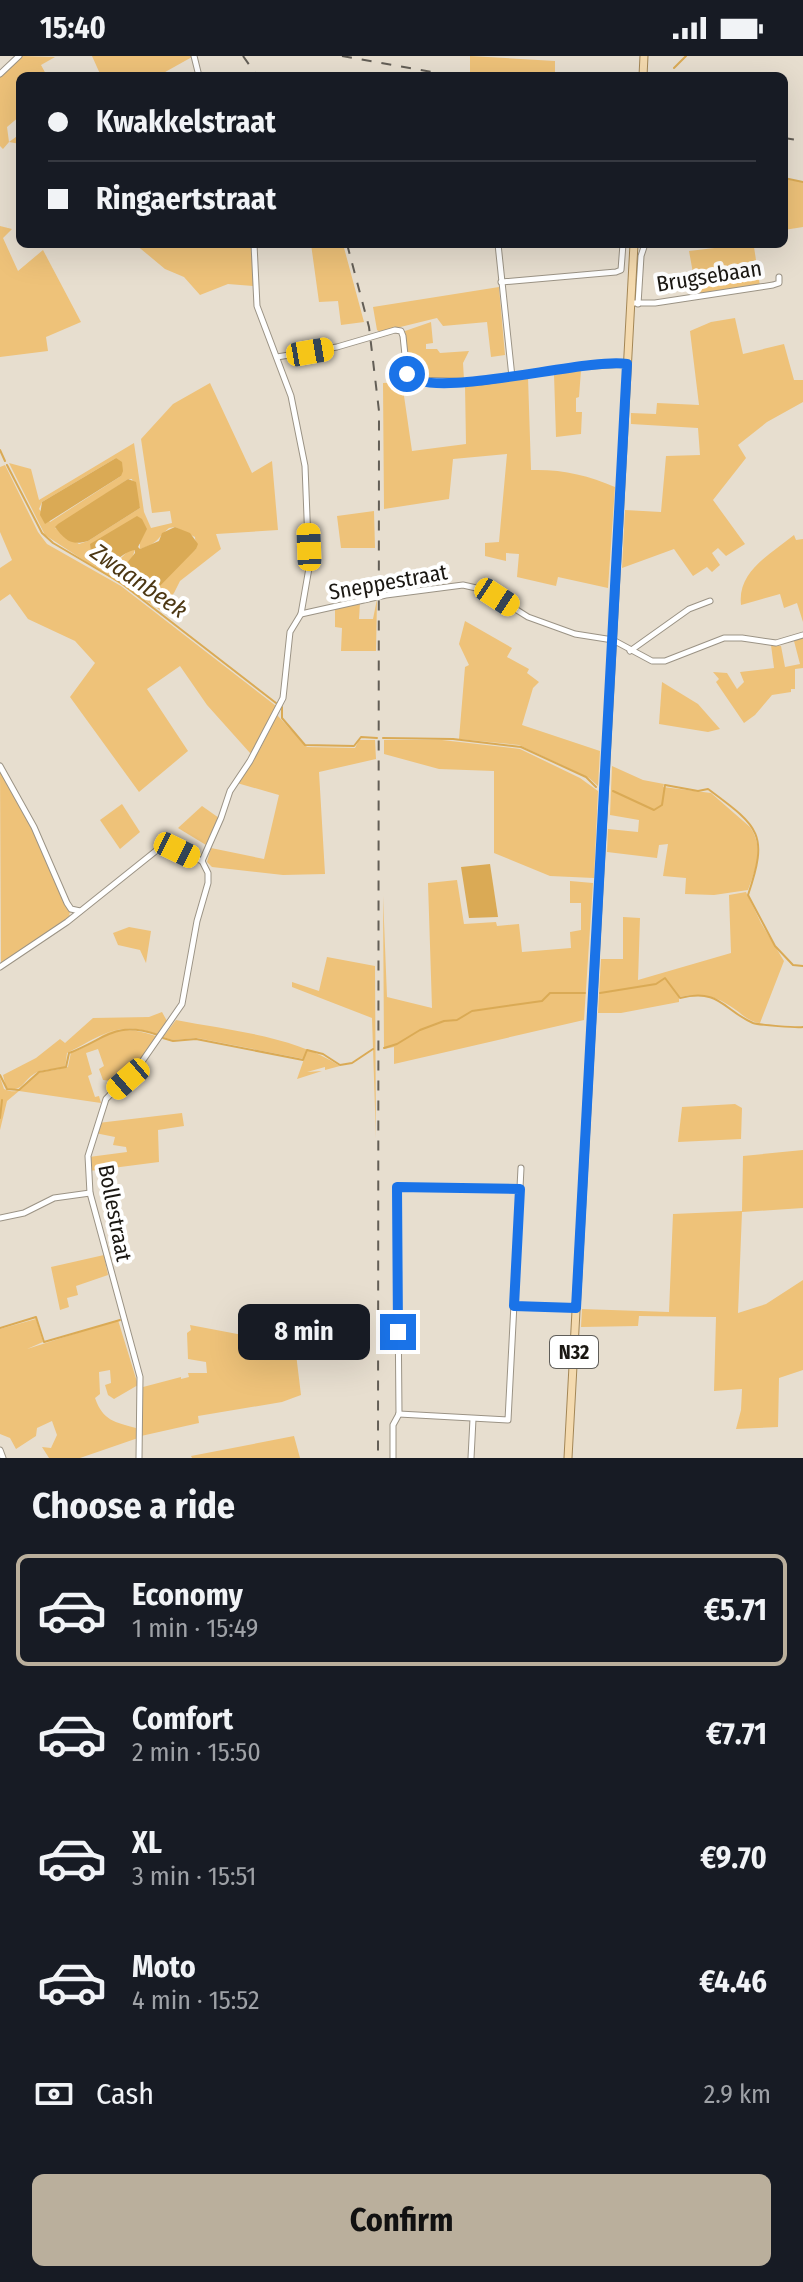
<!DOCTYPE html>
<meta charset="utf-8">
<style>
:root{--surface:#171b24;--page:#20242c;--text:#f1f3f6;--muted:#9ea1a6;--line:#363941;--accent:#baaf9c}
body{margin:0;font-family:"Fira Sans Condensed",sans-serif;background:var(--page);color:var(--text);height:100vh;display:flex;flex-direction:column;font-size:30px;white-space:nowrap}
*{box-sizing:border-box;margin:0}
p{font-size:26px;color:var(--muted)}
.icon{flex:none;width:44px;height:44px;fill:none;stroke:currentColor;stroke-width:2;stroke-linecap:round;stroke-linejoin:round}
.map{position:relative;height:1402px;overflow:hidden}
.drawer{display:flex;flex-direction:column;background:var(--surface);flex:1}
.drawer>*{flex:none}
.hud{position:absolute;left:16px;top:16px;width:772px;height:176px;border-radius:12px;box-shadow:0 8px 32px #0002;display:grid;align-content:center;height:176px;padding:0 32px;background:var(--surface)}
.end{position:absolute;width:36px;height:36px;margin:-18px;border:10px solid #1a73e8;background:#fff;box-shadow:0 0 0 4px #fff}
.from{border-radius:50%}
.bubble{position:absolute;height:56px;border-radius:12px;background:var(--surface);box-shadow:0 8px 32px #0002;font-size:26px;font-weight:700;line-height:56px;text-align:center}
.car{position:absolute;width:24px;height:48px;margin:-24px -12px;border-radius:10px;box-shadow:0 0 6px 2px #0007;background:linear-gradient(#f5c518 24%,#345 0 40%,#f5c518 0 76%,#345 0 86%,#f5c518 0)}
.hud b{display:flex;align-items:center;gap:28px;height:76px;font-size:30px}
.hud b+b{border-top:2px solid var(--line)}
.hud i{width:20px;height:20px;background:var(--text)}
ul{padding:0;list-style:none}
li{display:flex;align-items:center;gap:24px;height:112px;margin:0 16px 12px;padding:0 16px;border:4px solid transparent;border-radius:12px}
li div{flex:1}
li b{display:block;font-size:30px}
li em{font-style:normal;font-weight:700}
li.current{border-color:var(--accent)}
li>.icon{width:72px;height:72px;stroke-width:1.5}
h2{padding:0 32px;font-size:36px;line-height:96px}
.pay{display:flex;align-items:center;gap:20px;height:88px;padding:0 32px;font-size:30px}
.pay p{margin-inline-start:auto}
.action{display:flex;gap:16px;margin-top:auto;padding:16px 32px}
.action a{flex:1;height:92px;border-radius:12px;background:var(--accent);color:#111;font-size:32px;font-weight:700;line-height:92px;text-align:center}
.status{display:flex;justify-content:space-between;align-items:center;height:56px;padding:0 40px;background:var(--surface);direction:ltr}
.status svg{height:22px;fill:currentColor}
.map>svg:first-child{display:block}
</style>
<div class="status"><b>15:40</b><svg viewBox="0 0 49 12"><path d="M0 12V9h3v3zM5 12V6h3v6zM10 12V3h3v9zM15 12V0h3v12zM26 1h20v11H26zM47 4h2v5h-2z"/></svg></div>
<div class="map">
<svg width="803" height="1402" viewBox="0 0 803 1402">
<rect width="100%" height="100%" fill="#e7decf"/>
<!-- green -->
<g fill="#eec279" fill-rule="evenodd">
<path d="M21,0L55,1L41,9L47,20H20V60L7,71L9,86L20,78V88L9,86L3,93L0,90V20Z"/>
<path d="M92,0H192V1L158,20H101Z"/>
<path d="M470,0L555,5V20H470Z"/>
<path d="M784,123L803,126V171L784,174Z"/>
<path d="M0,170L12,173L3,182L18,215L43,194L81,266L46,281L48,295L0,301Z"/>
<path d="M135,188H209L211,190L214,188H252L253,230L228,228L200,239L184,221L165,213Z"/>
<path d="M311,188H343L364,266L341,269L338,245L319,246Z"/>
<path d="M723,188H766L754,191L760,230L697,239L689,195L723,191Z"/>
<path d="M499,231L505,299L491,301L487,266L443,270L437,262L380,276L377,274L373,251Z"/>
<path d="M735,262L743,298L784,288L794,324H803V346L767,366L738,389L746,402L713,444L745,488L726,500L718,492L712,497L720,509L712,516L707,511L693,520L674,493L622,512L625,454L661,456L666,400L700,399L698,372L631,368V357L656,358L657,347L699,349L690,275L711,266Z"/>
<path d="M431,266L433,287L426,288V293H437L440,297L469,295L463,307L464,324L410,319L405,275Z"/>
<path d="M581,314L579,341L576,342V356H582L581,378L556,381L554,318Z"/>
<path d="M528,321L531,414C561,413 588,419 615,431L608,532L558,521L556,530L517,521L519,498L506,497V505L485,500V487L499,486L507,398L453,403L449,443L384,453L383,327L402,326L412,395L466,388L465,329Z"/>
<path d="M210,327L252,417L272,405L278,474L216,478L221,493L180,525L174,537L160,554L45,479L9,407L31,413L39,444L134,387L144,456L151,472L172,467L170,455L152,457L141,383L173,348ZM116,402L121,420L50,466L39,453L42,446ZM128,423H132L140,452L88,485L79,488L55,472ZM175,471L195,481L196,493L144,532L126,518L135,494H129L120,503L91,501L90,488H140V493C159,487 156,483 169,472Z"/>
<path d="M5,409L38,476L47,488L121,530L276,650L252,696L250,697L207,649L180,610L147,633L188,695L139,736L70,641L95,607L75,585L28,563L10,538L0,545V512L12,504L0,476V411Z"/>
<path d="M374,455L375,492H341L337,460Z"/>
<path d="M794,479L796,484L803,483V566L797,547L784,552L780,538L741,549C737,515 771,498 794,479Z"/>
<path d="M377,543L376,595H341L342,572L335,571V553L360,547L359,563H373Z"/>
<path d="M465,565L512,592L507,601L529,613L527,617L539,626L533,632L522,669L600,695L598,730L589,722L519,689L459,683L465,611L469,609L459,588Z"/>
<path d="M803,581V612L795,613V633H791V636L772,639L755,659L744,667L716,626L719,623L713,616L727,617L737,633L744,626L740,616L774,612L771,589L781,590L785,611L800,608L794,585Z"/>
<path d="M662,626L698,648L720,673L708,676L659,668Z"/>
<path d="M277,659L307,691L355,692L359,684H375L376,703L319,716L325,818L283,819L212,811L207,806L211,792L264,803L279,739L237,727L259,695Z"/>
<path d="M384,684H442L520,693L580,722L598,735L594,822L550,820L494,797V715L439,713L384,698Z"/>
<path d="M612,710L643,724L664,728L663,731L711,737L750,771C764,791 756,813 748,834L714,839L685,838L686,822L663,820L668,788L659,789L657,802L607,796L608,773L638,776L639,764L610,759Z"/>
<path d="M0,713L31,770L71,856L69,858L71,861L1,907Z"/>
<path d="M122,748L140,776L120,793L100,764Z"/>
<path d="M202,750L219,762L206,789L178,772Z"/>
<path d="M457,824L464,868L496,866L497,870L519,868L522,896L571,892L570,876L581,874V847H570V825L593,827L584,964L394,1008V991L384,993L383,840L387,941L432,952L428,827Z"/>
<path d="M746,836L761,867L784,905L760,967C750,966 744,960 736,954C717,940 702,936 679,941V946L621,957H598L601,903H623V861L640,862L638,924L731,897L729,839Z"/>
<path d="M129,871L151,875L146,907L140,894L118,889L113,877Z"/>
<path d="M327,901L375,910L376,1083L372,962L292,931V926L319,935Z"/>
<path d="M162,956L167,965L160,979C116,964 104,979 67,997L65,1012L68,1011L71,996C84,993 90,988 100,981C117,969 141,975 159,981L122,1026L103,1024L99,1013L104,1010L98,993L86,997L92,1018L88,1020L95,1041L99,1040L101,1047L19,1035L7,1045L0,1074V1021L4,1033C23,1041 23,1026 37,1018C44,1014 56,1015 62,1012C53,1013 41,1013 34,1018C23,1025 22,1037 6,1032L3,1019L36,1002L60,983L65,987L93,962L149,961Z"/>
<path d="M176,964C233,975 293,980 340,1010L325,1014V1011L307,1016L322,1015L297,1023L304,1003L197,982L173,984L163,981Z"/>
<path d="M735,1048L742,1052L741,1083L678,1086L682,1051Z"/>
<path d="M182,1057L184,1070L158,1074L159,1106L89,1115V1101L127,1096L126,1091L113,1089L115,1081L95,1077L98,1067Z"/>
<path d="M803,1094V1152L742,1156L738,1257L766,1248L803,1224V1314L779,1322L778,1371L736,1373L741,1354L742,1333L714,1335L716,1261L639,1260L638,1270L581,1271L582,1253L669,1256L673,1158L742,1155L743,1100Z"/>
<path d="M104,1199L108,1219L76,1230L78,1239L67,1242L69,1251L60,1254L51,1211Z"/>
<path d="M36,1263L43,1286L27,1293L118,1264L138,1329L114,1343L108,1339L105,1329L111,1327L110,1314L99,1316L100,1338L95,1342C103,1365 115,1366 136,1372L138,1358V1382L80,1402H49L42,1391L51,1392L57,1379L52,1365L37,1372L36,1380L16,1393L10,1382L0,1378V1273Z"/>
<path d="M190,1269L248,1280L293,1273L301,1339L282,1346L198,1360L199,1367L141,1380L143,1331L181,1321V1323L189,1321L188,1317H207L206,1306L188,1303L187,1277L191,1274Z"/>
<path d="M294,1380L300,1402H192L191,1400Z"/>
</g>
<!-- water -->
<g fill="#daaa55">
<path d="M116,402L122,406L123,415L121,420L45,468L40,459L42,446Z"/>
<path d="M128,423L136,426L140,452L88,485C71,490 65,484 55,471L58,468Z"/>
<path d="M137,460L142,463L147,473L138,491L140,493L159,485L162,477L175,471L190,477L198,488L196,493L154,536L144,532L126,518L127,507L135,497V494C121,496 116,509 101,510L91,501L90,488Z"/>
<path d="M490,808L498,861L469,862L461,811Z"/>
</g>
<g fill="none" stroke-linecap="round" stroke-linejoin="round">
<!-- stream -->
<g stroke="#daaa55" stroke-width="2">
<path d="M674,12L686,0"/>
<path d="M784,122L803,126"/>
<path d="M0,394L5,405"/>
<path d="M7,409L42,477L53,487L121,527L276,647"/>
<path d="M282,651V662L305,689L354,690L361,681L377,682"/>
<path d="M383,682L453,683L521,691L586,721L596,731"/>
<path d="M613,735L654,754L662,749L665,729L698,735L708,733C759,771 769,777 748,839L775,890L793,909L803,910"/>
<path d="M600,937L656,928L665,922L680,942C720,932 723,954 753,967C759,969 797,972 803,971"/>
<path d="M163,982L173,985L196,983L303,1004L307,994L323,998L340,1009L352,1007L373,993"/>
<path d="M384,992L397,988L420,974L444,965L457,964L472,955L542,945L550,937H585"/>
<path d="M0,1019L7,1033L19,1034L39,1016L66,1011L69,997C106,983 114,964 158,979"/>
<path d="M0,1062L2,1044"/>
<path d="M0,1272L36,1261L44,1286L120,1264"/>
</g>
<!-- minor casing -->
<g stroke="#9b9385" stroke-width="7">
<g id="minor">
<path d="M194,0L199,20"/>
<path d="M0,18L19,0"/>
<path d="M498,188L512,321"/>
<path d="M501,226L616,216L621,214L623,188"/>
<path d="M631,247H655L773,229L779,227V221"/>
<path d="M638,248L641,200L645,188"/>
<path d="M277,301L337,291L395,274L401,275L403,280L407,318L415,324L481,326L577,311L627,308"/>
<path d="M301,558L386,539L463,529L485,534L528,561L575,578L613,584L652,605H665L724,582H742L776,587L803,579"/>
<path d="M630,595L689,553L710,545"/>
<path d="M0,710L34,771L67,847L71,853L80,855"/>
<path d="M202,805L221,762L230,735L250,705L283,642L290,576L301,558L309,512L305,410L291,340L257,250L254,188"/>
<path d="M0,911L67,866L162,790H168L202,805"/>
<path d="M0,1162L24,1157L54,1142L90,1137"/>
<path d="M514,1250L576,1252"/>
<path d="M399,1358L508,1364L521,1112"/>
<path d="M399,1358L397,1131L520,1133"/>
<path d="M0,1394L3,1402"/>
<path d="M139,1402L140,1321L90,1137L88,1100L106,1043L141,1007L182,948L197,865L208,827V817L202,805"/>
<path d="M393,1402V1369L399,1358"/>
<path d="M471,1402L473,1363"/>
</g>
</g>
<!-- major casing -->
<g stroke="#a38655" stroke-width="9">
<g id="major">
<path d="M643,20L644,0"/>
<path d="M568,1402L634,188"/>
</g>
</g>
<!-- minor -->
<use href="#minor" stroke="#fff" stroke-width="5"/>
<!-- major -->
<use href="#major" stroke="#f4daaf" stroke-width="7"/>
<!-- rail -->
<g stroke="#635e56" stroke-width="2" stroke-dasharray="10 10" stroke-linecap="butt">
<path d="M243,0L257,20"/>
<path d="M342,0L454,20"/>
<path d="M784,82L803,85"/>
<path d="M347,188L369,271L379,355L378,1402"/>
</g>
</g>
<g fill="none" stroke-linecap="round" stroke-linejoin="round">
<!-- route -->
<path stroke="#1a73e8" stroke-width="10" d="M398,1276L397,1131L520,1133L514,1250L576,1252L627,308C586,301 429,346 407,318"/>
</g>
<g text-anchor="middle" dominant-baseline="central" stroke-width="8" stroke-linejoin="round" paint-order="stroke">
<!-- shield labels -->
<rect fill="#fff" stroke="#5f5d59" stroke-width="2" x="550" y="1280" width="48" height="32" rx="6"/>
<g font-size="20" font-weight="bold" fill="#1a1712">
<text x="574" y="1296">N32</text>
</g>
<!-- street labels -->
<g font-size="22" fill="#1a1712" stroke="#fff">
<text transform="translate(709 220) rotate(-9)">Brugsebaan</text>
<text transform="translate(388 526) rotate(-10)">Sneppestraat</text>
<text transform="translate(115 1157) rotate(79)">Bollestraat</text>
</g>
<!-- water labels -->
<g font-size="24" font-style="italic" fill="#4c3713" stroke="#fff">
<text transform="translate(139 525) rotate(35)">Zwaanbeek</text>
</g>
</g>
</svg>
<i class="end from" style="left:407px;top:318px"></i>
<i class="end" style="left:398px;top:1276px"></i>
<div class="bubble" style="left:238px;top:1248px;width:132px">8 min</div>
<i class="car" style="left:310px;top:296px;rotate:80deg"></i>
<i class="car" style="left:309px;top:491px;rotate:358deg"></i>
<i class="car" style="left:497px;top:541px;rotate:123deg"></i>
<i class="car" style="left:177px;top:794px;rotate:116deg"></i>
<i class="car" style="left:128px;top:1023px;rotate:229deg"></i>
<div class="hud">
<b><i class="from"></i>Kwakkelstraat</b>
<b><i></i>Ringaertstraat</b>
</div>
</div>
<section class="drawer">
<h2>Choose a ride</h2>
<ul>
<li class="current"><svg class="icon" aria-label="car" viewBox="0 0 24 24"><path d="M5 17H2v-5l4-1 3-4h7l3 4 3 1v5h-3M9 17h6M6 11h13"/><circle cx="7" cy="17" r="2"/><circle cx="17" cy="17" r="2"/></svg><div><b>Economy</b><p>1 min · 15:49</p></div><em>€5.71</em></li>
<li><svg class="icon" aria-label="car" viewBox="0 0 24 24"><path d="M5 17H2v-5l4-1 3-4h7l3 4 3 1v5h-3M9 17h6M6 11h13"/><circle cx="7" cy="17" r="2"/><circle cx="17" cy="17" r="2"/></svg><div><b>Comfort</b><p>2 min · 15:50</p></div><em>€7.71</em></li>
<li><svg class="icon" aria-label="car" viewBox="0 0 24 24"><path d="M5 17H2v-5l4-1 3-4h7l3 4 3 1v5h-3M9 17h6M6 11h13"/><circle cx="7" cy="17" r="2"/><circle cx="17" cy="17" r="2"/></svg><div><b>XL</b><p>3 min · 15:51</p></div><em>€9.70</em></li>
<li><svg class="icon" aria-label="car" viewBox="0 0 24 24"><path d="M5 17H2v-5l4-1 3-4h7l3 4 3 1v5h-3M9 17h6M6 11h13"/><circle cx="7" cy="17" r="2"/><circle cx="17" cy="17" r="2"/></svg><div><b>Moto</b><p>4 min · 15:52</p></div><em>€4.46</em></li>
</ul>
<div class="pay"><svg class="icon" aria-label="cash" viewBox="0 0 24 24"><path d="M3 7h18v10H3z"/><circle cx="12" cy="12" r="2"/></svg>Cash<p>2.9 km</p></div>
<div class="action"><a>Confirm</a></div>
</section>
